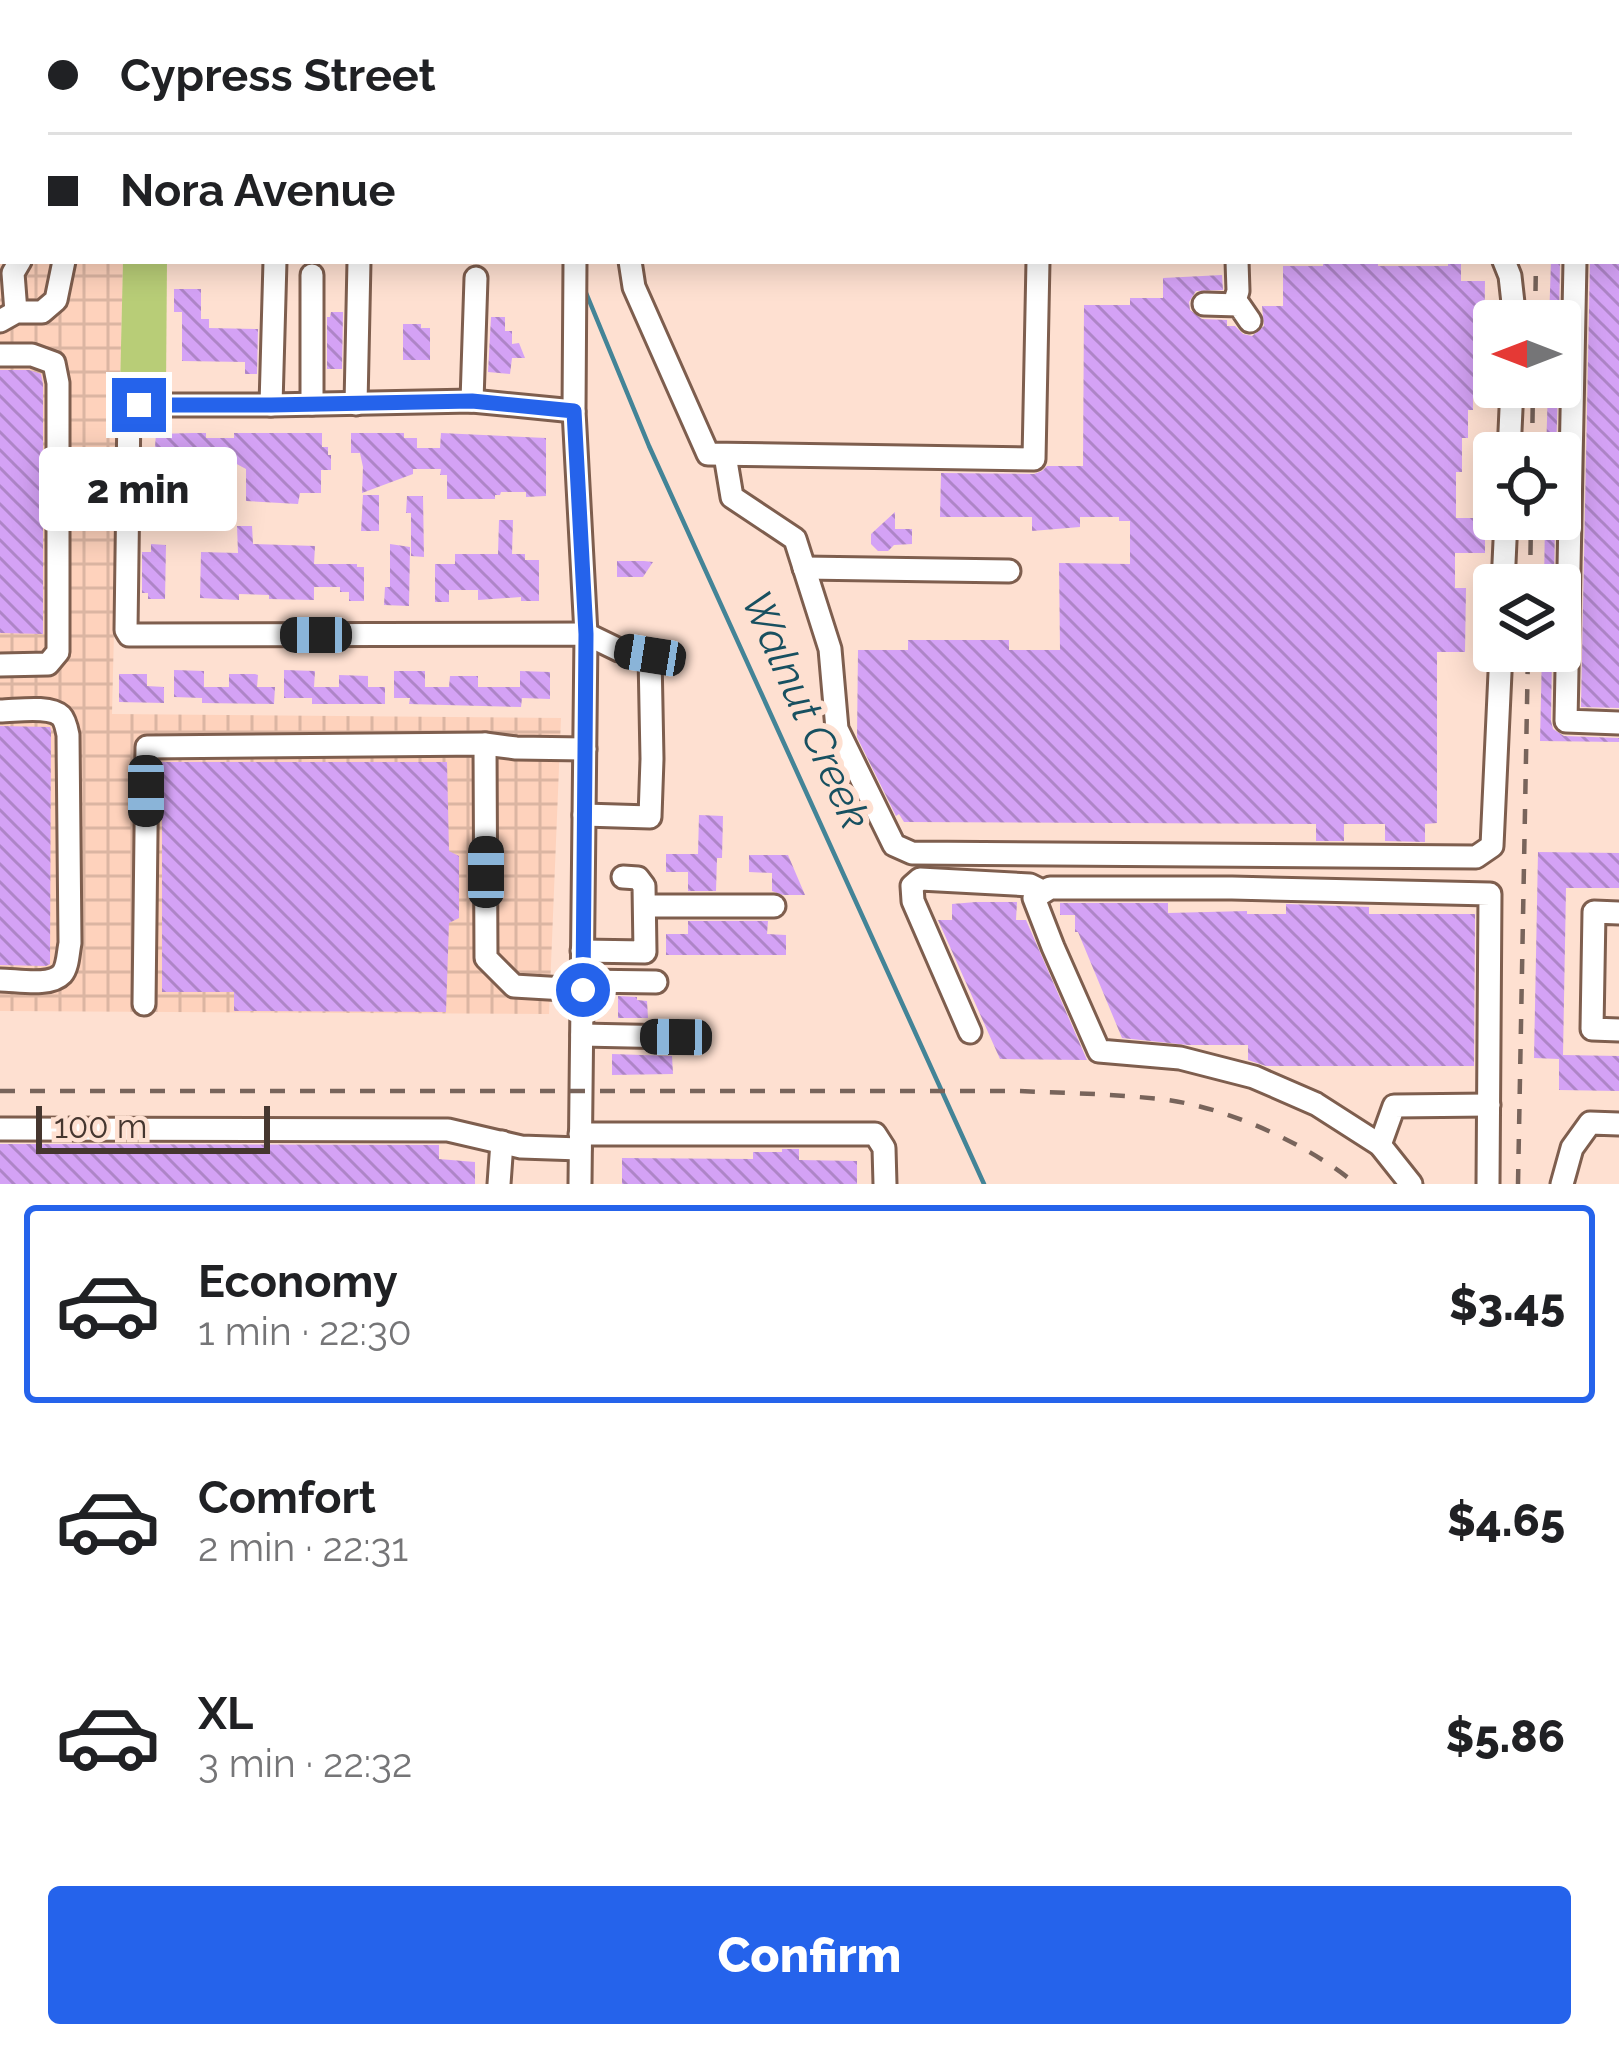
<!DOCTYPE html>
<meta charset="utf-8">
<style>
:root{--surface:#fff;--page:#f6f6f6;--text:#202124;--muted:#757577;--line:#e0e0e0;--accent:#2563eb}
body{margin:0;font-family:Raleway,sans-serif;background:var(--page);color:var(--text);height:100vh;display:flex;flex-direction:column;font-size:45px;white-space:nowrap}
*{box-sizing:border-box;margin:0}
p{font-size:39px;color:var(--muted)}
.icon{flex:none;width:66px;height:66px;fill:none;stroke:currentColor;stroke-width:2;stroke-linecap:round;stroke-linejoin:round}
.map{position:relative;height:1184px;overflow:hidden}
.drawer{display:flex;flex-direction:column;background:var(--surface);flex:1}
.drawer>*{flex:none}
.hud{position:absolute;left:0px;top:0px;width:1620px;height:264px;box-shadow:0 6px 30px #0003;display:grid;align-content:center;height:264px;padding:0 48px;background:var(--surface)}
.needle{width:78px;rotate:270deg}
.tools{position:absolute;left:1473px;top:300px;display:grid;gap:24px}
.tools a{display:grid;place-items:center;width:108px;height:108px;border-radius:12px;background:var(--surface);box-shadow:0 6px 30px #0003;font-size:60px}
.scale{position:absolute;left:36px;bottom:30px;width:234px;box-sizing:border-box;padding-left:12px;border:6px solid #45362f;border-top:0;font-size:33px;line-height:42px;white-space:nowrap;color:#45362f;-webkit-text-stroke:9px #fee0d1;paint-order:stroke}
.end{position:absolute;width:54px;height:54px;margin:-27px;border:15px solid #2563eb;background:#fff;box-shadow:0 0 0 6px #fff}
.from{border-radius:50%}
.bubble{position:absolute;height:84px;border-radius:12px;background:var(--surface);box-shadow:0 6px 30px #0003;font-size:39px;font-weight:800;line-height:84px;text-align:center}
.car{position:absolute;width:36px;height:72px;margin:-36px -18px;border-radius:15px;box-shadow:0 0 9px 3px #0007;background:linear-gradient(#222 24%,#8ab4d8 0 40%,#222 0 76%,#8ab4d8 0 86%,#222 0)}
.hud b{display:flex;align-items:center;gap:42px;height:114px;font-size:45px}
.hud b+b{border-top:3px solid var(--line)}
.hud i{width:30px;height:30px;background:var(--text)}
ul{padding:21px 0 0;list-style:none}
li{display:flex;align-items:center;gap:36px;height:198px;margin:0 24px 18px;padding:0 24px;border:6px solid transparent;border-radius:12px}
li div{flex:1}
li b{display:block;font-size:45px}
li em{font-style:normal;font-weight:800}
li.selected{border-color:var(--accent)}
li>.icon{width:108px;height:108px;stroke-width:1.5}
.primary-button{display:flex;gap:24px;margin-top:auto;padding:24px 48px}
.primary-button a{flex:1;height:138px;border-radius:12px;background:var(--accent);color:#fff;font-size:48px;font-weight:800;line-height:138px;text-align:center}
.map>svg:first-child{display:block}
</style>
<div class="map">
<svg width="1619" height="1184" viewBox="0 0 1619 1184">
<defs>
<pattern id="industrial-grid" width="8" height="8" patternUnits="userSpaceOnUse" patternTransform="scale(3)"><rect width="8" height="8" fill="#fed2bc"/><path d="M0 4h8M4 0v8" fill="none" stroke="#dbb5a2"/></pattern>
<pattern id="building-back-hatch" width="6" height="6" patternUnits="userSpaceOnUse" patternTransform="scale(3)"><rect width="6" height="6" fill="#d4a2f5"/><path d="M-1 5l2 2M0 0l6 6M5-1l2 2" fill="none" stroke="#ae85c7"/></pattern>
</defs>
<rect width="100%" height="100%" fill="#fee0d1"/>
<!-- industrial -->
<path fill="url(#industrial-grid)" d="M0,0H415L416,3H3V261H123L112,714L561,718L549,1014L0,1011Z"/>
<!-- green -->
<path fill="#b8cd77" d="M123,261H167L166,388H120Z"/>
<g fill="none" stroke-linecap="round" stroke-linejoin="round">
<!-- stream -->
<g stroke="#438497" stroke-width="4.5">
<path d="M466,0L467,3"/>
<path d="M584,288L649,446L984,1184"/>
</g>
</g>
<!-- building -->
<g fill="url(#building-back-hatch)">
<path d="M1323,261H1378V266H1448V261H1461V281H1485L1484,368H1488V396H1473V410H1468V438H1462V472H1456V518H1485V553H1455V588H1466L1465,652H1437V823L1425,824V842L1385,841V824H1344V841H1316V824L904,822L899,814L896,816L857,737L858,650H908V640H1009V650H1060L1059,563L1130,564V521H1119V517H1080V527L1032,531V517H940L941,473L1034,474L1042,471L1047,466H1083L1084,305H1130V298H1163V278L1222,275L1223,290L1196,291L1189,302L1190,310L1202,319L1227,320V326H1235L1243,334L1252,336L1264,326L1262,306H1283V266H1323Z"/>
<path d="M1551,261H1560L1559,321H1549Z"/>
<path d="M1590,261H1619V708L1581,707Z"/>
<path d="M174,289H201V319H209V328L258,329L257,374H245V362L182,361V312H174Z"/>
<path d="M331,312H343L342,369H327V317H330Z"/>
<path d="M491,317H505V331H512V344L519,343L525,358H512L510,374L488,372Z"/>
<path d="M403,324H421V328H430V360H403Z"/>
<path d="M0,370H29L41,374L43,384V634L0,633Z"/>
<path d="M1548,387H1558L1556,453H1546Z"/>
<path d="M192,433H206V438H234V433H322V447H328V455H331V470H321V493H300L298,504L246,501V469L220,455L219,495H205V457H177V486H152L156,434Z"/>
<path d="M351,433H404V438H417V448H440L441,433L546,438V496L526,497V492H501L500,495H495V499H447V475H440L441,469H413V474L362,493L363,467L360,453H351Z"/>
<path d="M363,495H379V531H361Z"/>
<path d="M407,496H423L424,557L411,556V513H406Z"/>
<path d="M895,512V529H912V544L894,545L888,551H878L871,544V534Z"/>
<path d="M1545,519H1555L1554,585H1544Z"/>
<path d="M499,520H513L512,554H525V560H539V601H521V597L478,600V590H449V602H435V564H455V554H498Z"/>
<path d="M237,526H252L253,544L315,546L314,564H357V567H364V601H349V592H340V587H314V600L269,599V595L239,594V600L200,598L201,552L238,553Z"/>
<path d="M151,544L166,545L165,599H148V593H142V552H151Z"/>
<path d="M390,544L410,547L409,606L384,605L385,587H390Z"/>
<path d="M617,561H644L653,562L643,577H617Z"/>
<path d="M1542,651H1552L1551,721L1553,729L1564,736L1619,738V742L1540,741Z"/>
<path d="M174,670L204,671V687H229V674H255L258,675L257,687H275L274,704L202,703V698L174,697Z"/>
<path d="M284,670L315,671L314,687H339V675L368,676V687H385V704H312V698H284Z"/>
<path d="M394,671H425V687H449L450,676H478V687H520V671L550,672V699L522,698L521,707L409,704L410,698H394Z"/>
<path d="M119,674H147V686L164,687V703L119,702Z"/>
<path d="M0,726L50,727L51,730L50,964L46,966L0,965Z"/>
<path d="M162,762H447L449,851L459,856V918L449,923L446,1012L234,1011V992H162Z"/>
<path d="M699,815L723,816L722,858H717L716,891H688V872H666V854H698Z"/>
<path d="M1538,852L1619,853V888H1566L1563,1055L1619,1056V1091L1559,1090V1059L1534,1058Z"/>
<path d="M749,855H788L805,895H783L772,891V873L749,872Z"/>
<path d="M976,902H1017L1016,920H1026L1087,1060L1000,1059L938,920H952V904Z"/>
<path d="M1060,903H1168V913L1247,911V914H1286V904L1369,907V914H1475L1474,1066H1266L1248,1060V1045H1188L1122,1038L1078,932H1075V915H1060Z"/>
<path d="M688,921H768L767,934L786,935V955H666V934H688Z"/>
<path d="M618,996L637,997V1000L647,1001L648,1018H618Z"/>
<path d="M612,1054L672,1056L673,1074L612,1075Z"/>
<path d="M0,1144L439,1145V1159L475,1162V1184H0Z"/>
<path d="M782,1149H799V1160L857,1161V1184H622V1158L753,1159V1152H782Z"/>
</g>
<g fill="none" stroke-linecap="round" stroke-linejoin="round">
<!-- minor casing -->
<g stroke="#7e5e4e" stroke-width="27">
<g id="minor">
<path d="M66,0L67,3"/>
<path d="M379,0L380,3"/>
<path d="M1387,0V3"/>
<path d="M580,3V0"/>
<path d="M804,3V0"/>
<path d="M994,3V0"/>
<path d="M1240,3V0"/>
<path d="M1463,3V0"/>
<path d="M1484,3L1485,0"/>
<path d="M1580,3V0"/>
<path d="M0,189H3"/>
<path d="M575,261L574,411L586,634L580,1184"/>
<path d="M630,261L634,287L708,454L1034,459L1038,261"/>
<path d="M1504,261L1510,276L1515,321"/>
<path d="M1575,261L1566,721L1619,723"/>
<path d="M1204,304L1239,305L1250,321"/>
<path d="M1234,304L1238,291L1237,261"/>
<path d="M16,312L13,273L20,261"/>
<path d="M0,321L16,312H42L56,300L64,261"/>
<path d="M0,355H32L54,363L58,383V652L48,664L0,665"/>
<path d="M472,401L476,278"/>
<path d="M312,404V275"/>
<path d="M356,404L359,261"/>
<path d="M271,405L275,261"/>
<path d="M574,411L472,401L271,405H133L129,407L126,630L129,635H136L586,634L619,650L650,655L652,759L650,817L584,815"/>
<path d="M1509,453L1512,387"/>
<path d="M725,455L732,497L795,539L830,649L837,729L894,845L912,853L1476,857L1492,846L1501,651"/>
<path d="M804,568L1009,571"/>
<path d="M1503,585L1506,519"/>
<path d="M0,711C16,711 49,705 61,716C65,720 67,730 68,735L70,943C68,953 68,967 62,974C50,987 17,980 0,980"/>
<path d="M485,744L486,958L514,986L582,990"/>
<path d="M645,906H774"/>
<path d="M1619,913L1594,912L1592,1029L1619,1030"/>
<path d="M582,951L645,952L644,886L638,878L623,877"/>
<path d="M582,981L656,982"/>
<path d="M144,1004L147,747L485,744L516,748L585,749"/>
<path d="M970,1032L913,901L912,886L920,879L1030,885L1042,891"/>
<path d="M582,1035L676,1037"/>
<path d="M0,1129L448,1130L521,1147L580,1149"/>
<path d="M580,1134H875L884,1148L885,1184"/>
<path d="M1380,1145L1394,1106L1489,1105"/>
<path d="M499,1184L502,1142"/>
<path d="M1411,1184L1380,1145L1316,1104L1254,1077L1180,1058L1099,1051L1053,947L1034,898L1050,888H1232L1490,894L1488,1184"/>
<path d="M1562,1184L1572,1148L1590,1123L1619,1124"/>
</g>
</g>
<!-- minor -->
<use href="#minor" stroke="#fff" stroke-width="21"/>
<!-- rail -->
<g stroke="#78645b" stroke-width="4.5" stroke-dasharray="15 15" stroke-linecap="butt">
<path d="M1542,3V0"/>
<path d="M1535,321L1536,261"/>
<path d="M1532,453L1533,387"/>
<path d="M1530,585L1531,519"/>
<path d="M0,1091H1017C1067,1093 1118,1094 1168,1100C1231,1109 1307,1144 1356,1184"/>
<path d="M1518,1184L1528,651"/>
</g>
</g>
<g fill="none" stroke-linecap="round" stroke-linejoin="round">
<!-- route -->
<path stroke="#2563eb" stroke-width="15" d="M139,405H271L472,401L574,411L586,634L583,990"/>
</g>
<g text-anchor="middle" dominant-baseline="central" stroke-width="12" stroke-linejoin="round" paint-order="stroke">
<!-- water labels -->
<g font-size="42" font-style="italic" fill="#185060" stroke="#fee0d1">
<text transform="translate(806 710) rotate(66)">Walnut Creek</text>
</g>
</g>
</svg>
<div class="tools">
<a><svg class="needle" viewBox="-14 -14 28 28"><path d="M0-13l5 13h-10z" fill="#e53935"/><path d="M0 13l5-13h-10z" fill="#757577"/></svg></a>
<a><svg class="icon" aria-label="locate" viewBox="0 0 24 24"><circle cx="12" cy="12" r="6"/><path d="M12 2v4M12 18v4M2 12h4M18 12h4"/></svg></a>
<a><svg class="icon" aria-label="layers" viewBox="0 0 24 24"><path d="M12 4l9 5-9 5-9-5zM3 14l9 5 9-5"/></svg></a>
</div>
<div class="scale">100 m</div>
<i class="end from" style="left:583px;top:990px"></i>
<i class="end" style="left:139px;top:405px"></i>
<div class="bubble" style="left:39px;top:447px;width:198px">2 min</div>
<i class="car" style="left:316px;top:635px;rotate:270deg"></i>
<i class="car" style="left:650px;top:655px;rotate:279deg"></i>
<i class="car" style="left:146px;top:791px;rotate:180deg"></i>
<i class="car" style="left:486px;top:872px;rotate:0deg"></i>
<i class="car" style="left:676px;top:1037px;rotate:271deg"></i>
<div class="hud">
<b><i class="from"></i>Cypress Street</b>
<b><i></i>Nora Avenue</b>
</div>
</div>
<section class="drawer">
<ul>
<li class="selected"><svg class="icon" aria-label="car" viewBox="0 0 24 24"><path d="M5 17H2v-5l4-1 3-4h7l3 4 3 1v5h-3M9 17h6M6 11h13"/><circle cx="7" cy="17" r="2"/><circle cx="17" cy="17" r="2"/></svg><div><b>Economy</b><p>1 min · 22:30</p></div><em>$3.45</em></li>
<li><svg class="icon" aria-label="car" viewBox="0 0 24 24"><path d="M5 17H2v-5l4-1 3-4h7l3 4 3 1v5h-3M9 17h6M6 11h13"/><circle cx="7" cy="17" r="2"/><circle cx="17" cy="17" r="2"/></svg><div><b>Comfort</b><p>2 min · 22:31</p></div><em>$4.65</em></li>
<li><svg class="icon" aria-label="car" viewBox="0 0 24 24"><path d="M5 17H2v-5l4-1 3-4h7l3 4 3 1v5h-3M9 17h6M6 11h13"/><circle cx="7" cy="17" r="2"/><circle cx="17" cy="17" r="2"/></svg><div><b>XL</b><p>3 min · 22:32</p></div><em>$5.86</em></li>
</ul>
<div class="primary-button"><a>Confirm</a></div>
</section>
